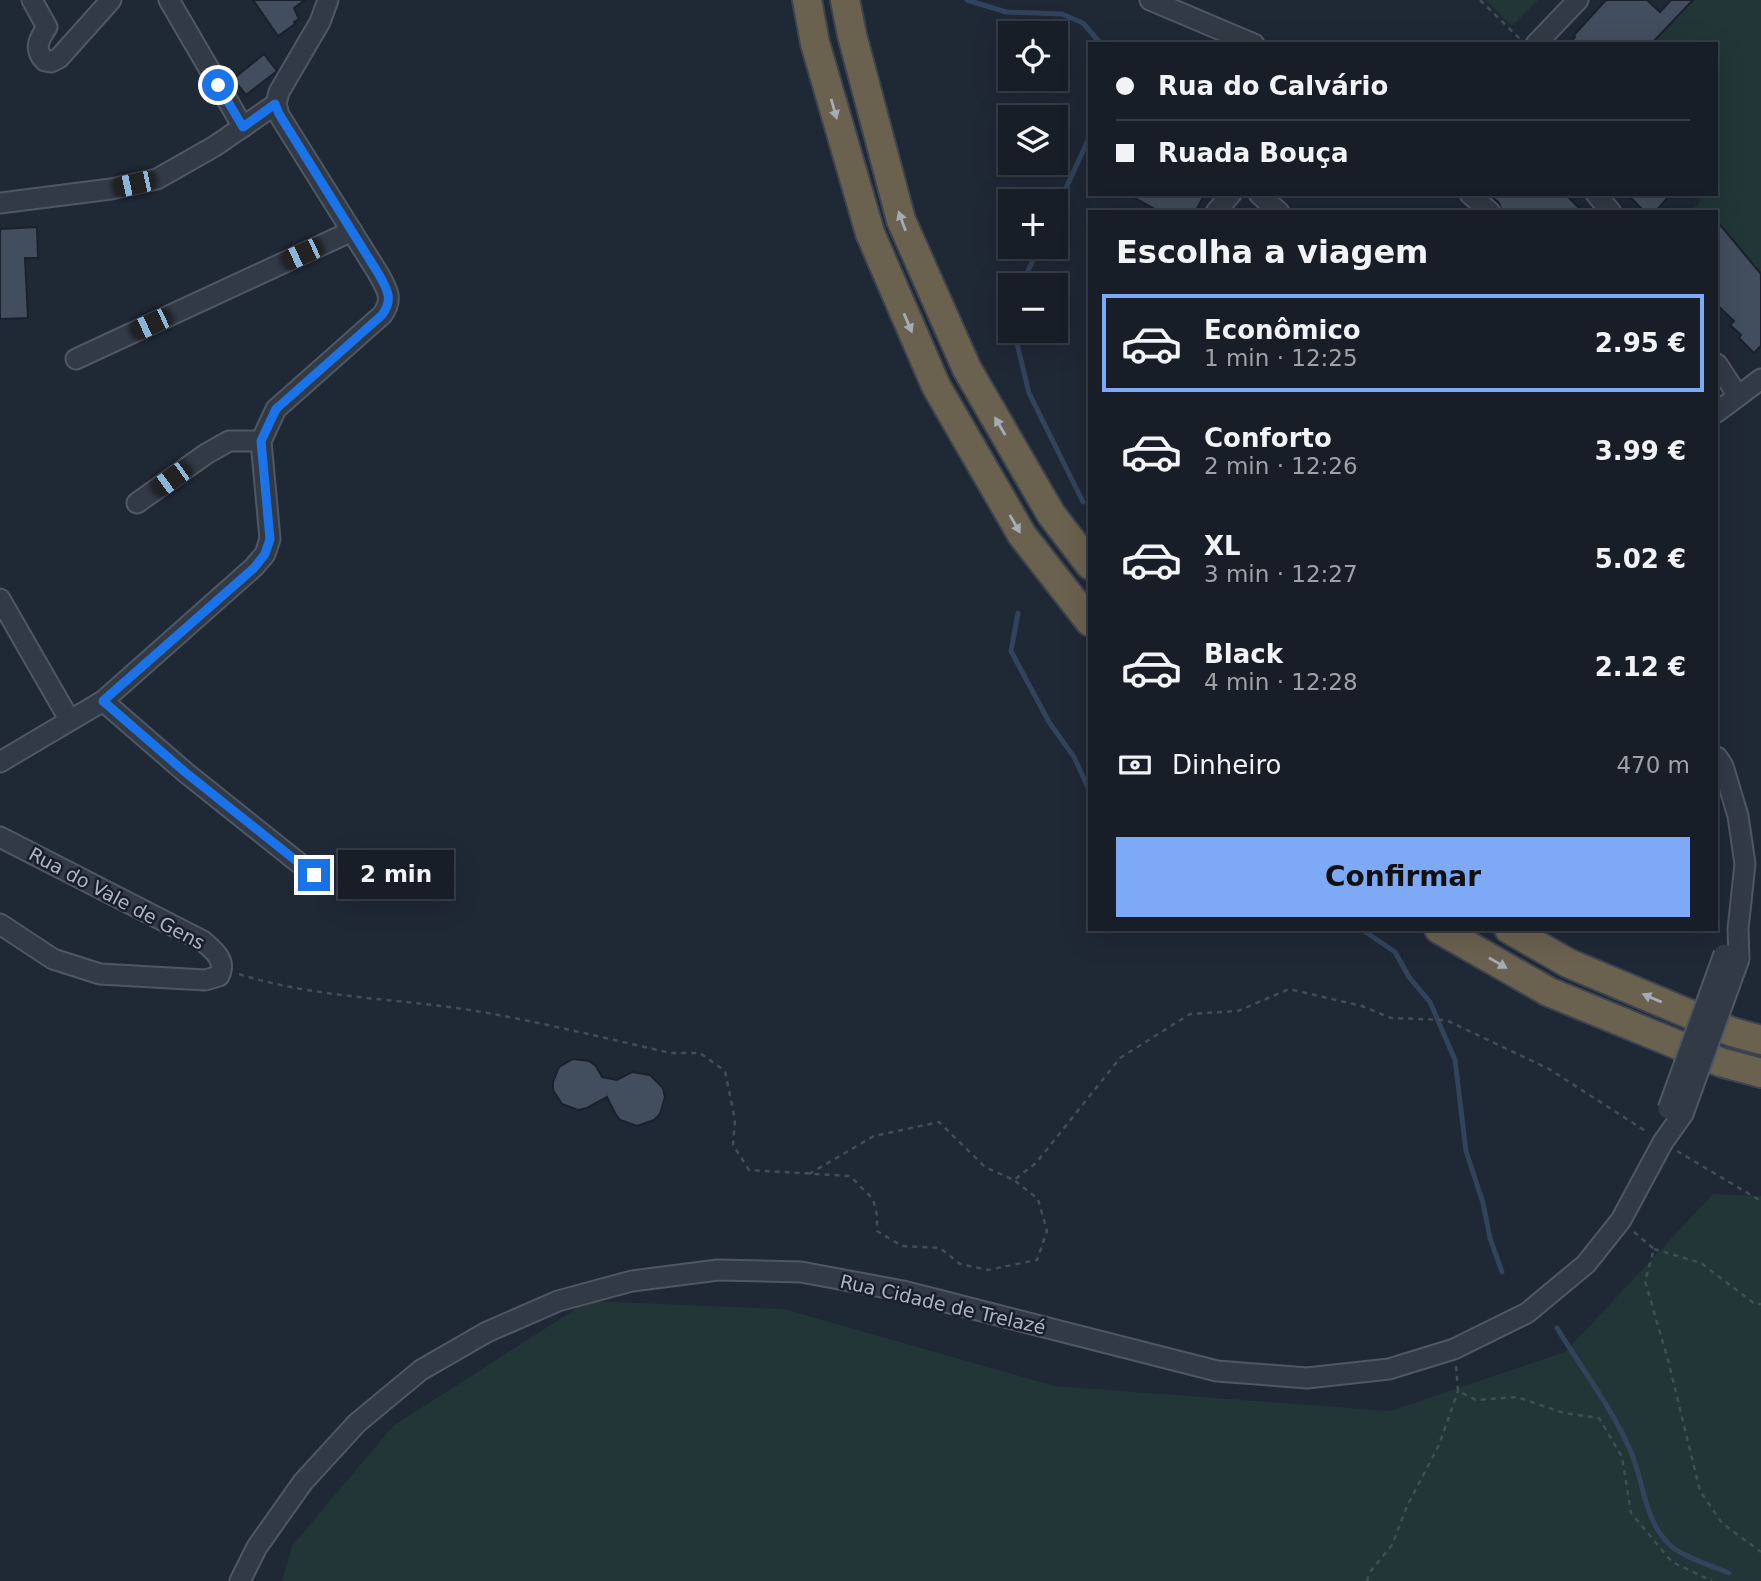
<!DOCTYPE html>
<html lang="pt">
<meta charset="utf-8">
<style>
:root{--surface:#171e28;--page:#242b34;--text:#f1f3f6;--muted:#9ea2a8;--line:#363c45;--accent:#7ea9f6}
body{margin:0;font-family:"DejaVu Sans",sans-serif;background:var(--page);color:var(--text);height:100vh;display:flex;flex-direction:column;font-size:26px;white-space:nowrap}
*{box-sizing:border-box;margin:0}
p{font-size:23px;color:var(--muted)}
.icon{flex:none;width:38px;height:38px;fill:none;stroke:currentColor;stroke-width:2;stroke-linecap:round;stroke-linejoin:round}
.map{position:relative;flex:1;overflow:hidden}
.details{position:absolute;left:1088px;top:210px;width:630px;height:721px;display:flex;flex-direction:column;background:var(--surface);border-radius:0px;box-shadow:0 7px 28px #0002,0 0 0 2px var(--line)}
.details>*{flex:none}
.top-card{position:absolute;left:1088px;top:42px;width:630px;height:154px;border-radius:0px;box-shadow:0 7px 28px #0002,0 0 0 2px var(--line);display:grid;align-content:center;height:154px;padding:0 28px;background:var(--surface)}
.controls{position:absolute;left:998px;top:21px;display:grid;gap:14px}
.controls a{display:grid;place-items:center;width:70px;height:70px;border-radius:0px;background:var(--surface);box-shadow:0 7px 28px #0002,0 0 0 2px var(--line);font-size:35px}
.end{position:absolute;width:32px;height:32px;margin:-16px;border:9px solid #1a73e8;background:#fff;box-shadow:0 0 0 4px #fff}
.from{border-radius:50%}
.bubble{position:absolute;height:49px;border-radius:0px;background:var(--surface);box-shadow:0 7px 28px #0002,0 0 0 2px var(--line);font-size:23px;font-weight:600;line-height:49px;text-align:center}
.car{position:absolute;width:21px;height:42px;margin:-21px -10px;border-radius:9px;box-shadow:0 0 5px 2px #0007;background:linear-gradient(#222 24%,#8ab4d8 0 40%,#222 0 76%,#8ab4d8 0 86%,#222 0)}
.top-card b{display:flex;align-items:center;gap:24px;height:66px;font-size:26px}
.top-card b+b{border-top:2px solid var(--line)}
.top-card i{width:18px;height:18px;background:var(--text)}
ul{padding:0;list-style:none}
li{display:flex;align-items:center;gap:21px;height:98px;margin:0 14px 10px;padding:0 14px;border:4px solid transparent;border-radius:0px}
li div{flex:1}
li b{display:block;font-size:26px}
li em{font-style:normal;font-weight:600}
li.on{border-color:var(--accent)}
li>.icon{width:63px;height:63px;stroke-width:1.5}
h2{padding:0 28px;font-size:32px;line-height:84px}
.pay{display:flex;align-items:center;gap:18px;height:77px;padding:0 28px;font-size:26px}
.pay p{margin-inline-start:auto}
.action{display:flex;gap:14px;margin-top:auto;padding:14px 28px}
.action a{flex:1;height:80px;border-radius:0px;background:var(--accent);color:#111;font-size:28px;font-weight:600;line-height:80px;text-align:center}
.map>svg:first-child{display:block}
</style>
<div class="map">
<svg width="1761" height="1581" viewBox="0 0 1761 1581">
<rect width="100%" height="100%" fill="#1f2835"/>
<!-- green -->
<g fill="#223537">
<path d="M1485,0H1538L1512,26Z"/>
<path d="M1693,0H1761V273L1717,221V212H1690L1701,201L1695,194H1717V44H1651Z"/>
<path d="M1713,1194L1761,1196V1581H282L292,1546L393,1426L588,1301L784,1309L1055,1386L1390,1411L1565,1352Z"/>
</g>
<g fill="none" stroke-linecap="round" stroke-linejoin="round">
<!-- stream -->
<g stroke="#32435c" stroke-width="5">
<path d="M967,0L1006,12L1062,14L1083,23L1101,44"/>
<path d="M1055,212L1090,136"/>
<path d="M1025,285L1028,271L1039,247"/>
<path d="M1014,331L1029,393L1083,502"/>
<path d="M1018,613L1011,651L1049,722L1074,757L1090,792"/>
<path d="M1361,929L1395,952L1409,977L1430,1002L1455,1060L1466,1151L1483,1203L1490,1238L1502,1272"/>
<path d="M1557,1328C1582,1369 1612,1408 1631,1452C1644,1482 1644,1522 1671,1546C1683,1557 1713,1566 1729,1573"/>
</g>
</g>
<!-- building -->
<g fill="#424d5d" stroke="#1a212c" stroke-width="2">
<path d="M253,0H305L294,8L299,19L294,22L295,24L278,36Z"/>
<path d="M1606,0H1647L1660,12L1671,0H1693L1651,44H1569L1575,37L1574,35Z"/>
<path d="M264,54L277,71L246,95L233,79Z"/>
<path d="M1128,194H1205L1195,212H1160Z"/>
<path d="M1489,194H1565L1583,212H1502L1499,203Z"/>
<path d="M1627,194H1671L1655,212H1645Z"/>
<path d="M1717,221L1761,274V346L1754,353L1739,338L1741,335L1730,325L1734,321L1717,305Z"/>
<path d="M37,227L38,258H25L28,318L0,319V229Z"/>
<path d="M573,1059L589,1061L596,1066L602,1077L617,1080L632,1072L650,1075L663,1088L665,1097L660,1114L654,1120L637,1126L620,1120L615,1113L607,1097L587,1108L578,1110L562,1104L553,1090V1082L559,1067Z"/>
</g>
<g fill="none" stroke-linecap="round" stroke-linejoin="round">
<!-- minor casing -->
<g stroke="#505764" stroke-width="23">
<g id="minor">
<path d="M32,0L47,27C39,39 33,49 45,61L51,62L59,58L111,0"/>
<path d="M169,0L243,127"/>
<path d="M1150,0L1254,44"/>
<path d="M1536,44L1578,0"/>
<path d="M1259,194L1279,212"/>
<path d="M1470,194L1490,212"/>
<path d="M1596,194L1611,212"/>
<path d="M0,203L111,189L157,179L215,146L276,104"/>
<path d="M1216,212L1231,194"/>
<path d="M76,359L352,231"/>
<path d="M1717,364L1738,396"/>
<path d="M1717,412L1761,379"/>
<path d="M137,503L206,454L229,441H261"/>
<path d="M0,599L69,719"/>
<path d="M103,701L185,772L314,875"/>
<path d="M1717,757L1723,766L1738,816L1745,864L1738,929L1739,959"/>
<path d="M0,762L103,701L254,567L265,554L270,539L261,441L276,409L382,315C394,299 387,289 378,273L279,115L276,104L279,92L320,22L328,0"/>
<path d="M0,837L203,941C214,951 227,960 219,976L205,980L100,974L53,959L0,924"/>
<path d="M240,1581L257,1547L303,1482L357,1423L421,1370L487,1332L558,1301L632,1281L718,1270L801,1272L903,1291L1217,1371L1307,1378L1389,1369L1454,1349L1527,1313L1586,1264L1621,1220L1663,1142L1683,1114"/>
</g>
</g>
<!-- highway casing -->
<g stroke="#3d4450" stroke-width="32">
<g id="highway">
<path d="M807,0L815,43L870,233L936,386L1022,535L1090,622"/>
<path d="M845,0L852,35L901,220L967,369L1051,514L1090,565"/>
<path d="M1439,929L1549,992L1720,1062L1761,1073"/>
<path d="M1509,929L1568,963L1732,1032L1761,1040"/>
</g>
</g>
<!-- path -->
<g stroke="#3e5054" stroke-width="2.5" stroke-dasharray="5 5" stroke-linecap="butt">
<path d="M1480,0L1520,39"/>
<path d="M239,974C317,999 402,998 482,1012C545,1023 608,1039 671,1053H700L725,1071L735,1120L733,1145L749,1170L850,1176L873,1199L877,1215V1231L902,1246L940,1248L960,1264L988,1270L1037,1260L1047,1231L1038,1199L1014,1180"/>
<path d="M1677,1151L1761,1201"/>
<path d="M809,1174L874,1136L939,1122L985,1167L1014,1180L1036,1163L1120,1058L1190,1014L1238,1011L1289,989L1362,1006L1391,1018L1446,1020L1549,1069L1647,1132"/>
<path d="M1634,1232L1654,1249L1645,1281L1668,1360L1700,1491L1722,1523L1761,1552"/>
<path d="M1654,1249L1701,1263L1755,1304H1761"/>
<path d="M1456,1366L1458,1391L1476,1400L1517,1397L1564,1413L1599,1418L1622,1457L1631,1513L1672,1562L1712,1581"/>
<path d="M1367,1581L1369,1573L1392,1545L1407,1506L1439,1445L1458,1391"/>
</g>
<!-- minor -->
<use href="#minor" stroke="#323a46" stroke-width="19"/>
<!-- highway -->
<use href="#highway" stroke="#6b614f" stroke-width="28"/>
<!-- minor-bridge casing -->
<g stroke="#505764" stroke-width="23" stroke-linecap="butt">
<g id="minor-bridge">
<path d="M1668,1109L1724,954"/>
<path d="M1683,1114L1739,959"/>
</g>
</g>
<!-- minor-bridge -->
<use href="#minor-bridge" stroke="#323a46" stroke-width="19"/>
</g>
<!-- one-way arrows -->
<defs><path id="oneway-solid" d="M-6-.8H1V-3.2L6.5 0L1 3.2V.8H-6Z" transform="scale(1.75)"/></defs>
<g fill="#a6acb7">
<use href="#oneway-solid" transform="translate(834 109) rotate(74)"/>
<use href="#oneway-solid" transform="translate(902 221) rotate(-110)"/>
<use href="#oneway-solid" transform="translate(908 323) rotate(67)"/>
<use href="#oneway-solid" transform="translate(1000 426) rotate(-120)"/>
<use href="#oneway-solid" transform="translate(1015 524) rotate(60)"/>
<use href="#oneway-solid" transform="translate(1498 963) rotate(30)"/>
<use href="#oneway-solid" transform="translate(1652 998) rotate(-157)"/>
</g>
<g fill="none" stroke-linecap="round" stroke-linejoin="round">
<!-- route -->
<path stroke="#1a73e8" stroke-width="9" d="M218,85L243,127L275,104L279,114L378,273C387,289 394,299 382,315L276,409L261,441L270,539L265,554L254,568L103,701L185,772L314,875"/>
</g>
<g text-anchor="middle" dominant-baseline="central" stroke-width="5" stroke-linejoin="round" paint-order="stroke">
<!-- street labels -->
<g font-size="19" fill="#acb4c3" stroke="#181f2a">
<text transform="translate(117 898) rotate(28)">Rua do Vale de Gens</text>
<text transform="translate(943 1304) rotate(13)">Rua Cidade de Trelazé</text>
</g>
</g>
</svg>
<div class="controls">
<a><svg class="icon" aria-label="locate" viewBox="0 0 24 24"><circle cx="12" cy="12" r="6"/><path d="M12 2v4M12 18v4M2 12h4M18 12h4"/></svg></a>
<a><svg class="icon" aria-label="layers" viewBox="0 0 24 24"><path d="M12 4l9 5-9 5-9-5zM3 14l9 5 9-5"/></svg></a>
<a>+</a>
<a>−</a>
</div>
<i class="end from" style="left:218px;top:85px"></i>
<i class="end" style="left:314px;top:875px"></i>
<div class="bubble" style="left:338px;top:850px;width:116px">2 min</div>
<i class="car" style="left:134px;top:184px;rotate:258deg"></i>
<i class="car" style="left:302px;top:254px;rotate:245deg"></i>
<i class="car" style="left:151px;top:324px;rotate:245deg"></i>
<i class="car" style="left:171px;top:479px;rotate:234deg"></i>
<div class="top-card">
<b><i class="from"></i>Rua do Calvário</b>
<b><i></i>Ruada Bouça</b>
</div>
<section class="details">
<h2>Escolha a viagem</h2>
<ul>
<li class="on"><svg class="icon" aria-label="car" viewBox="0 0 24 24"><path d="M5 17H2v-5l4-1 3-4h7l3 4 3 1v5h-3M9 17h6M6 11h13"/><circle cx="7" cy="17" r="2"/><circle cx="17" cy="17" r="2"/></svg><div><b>Econômico</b><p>1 min · 12:25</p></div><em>2.95 €</em></li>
<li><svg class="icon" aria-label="car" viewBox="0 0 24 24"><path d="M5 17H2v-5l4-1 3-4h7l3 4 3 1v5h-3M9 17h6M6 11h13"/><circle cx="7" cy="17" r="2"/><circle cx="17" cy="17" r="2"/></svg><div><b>Conforto</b><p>2 min · 12:26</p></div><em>3.99 €</em></li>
<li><svg class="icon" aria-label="car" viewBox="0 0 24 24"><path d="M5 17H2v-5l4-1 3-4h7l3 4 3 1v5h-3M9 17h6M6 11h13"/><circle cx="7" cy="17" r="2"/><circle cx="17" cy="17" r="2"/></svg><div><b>XL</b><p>3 min · 12:27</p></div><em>5.02 €</em></li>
<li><svg class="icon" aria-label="car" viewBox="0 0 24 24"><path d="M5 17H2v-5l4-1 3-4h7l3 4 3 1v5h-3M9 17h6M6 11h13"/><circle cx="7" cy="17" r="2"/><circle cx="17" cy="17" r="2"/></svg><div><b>Black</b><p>4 min · 12:28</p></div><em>2.12 €</em></li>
</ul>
<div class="pay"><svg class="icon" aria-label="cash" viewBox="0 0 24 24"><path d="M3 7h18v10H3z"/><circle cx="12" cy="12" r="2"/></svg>Dinheiro<p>470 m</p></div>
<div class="action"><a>Confirmar</a></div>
</section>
</div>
